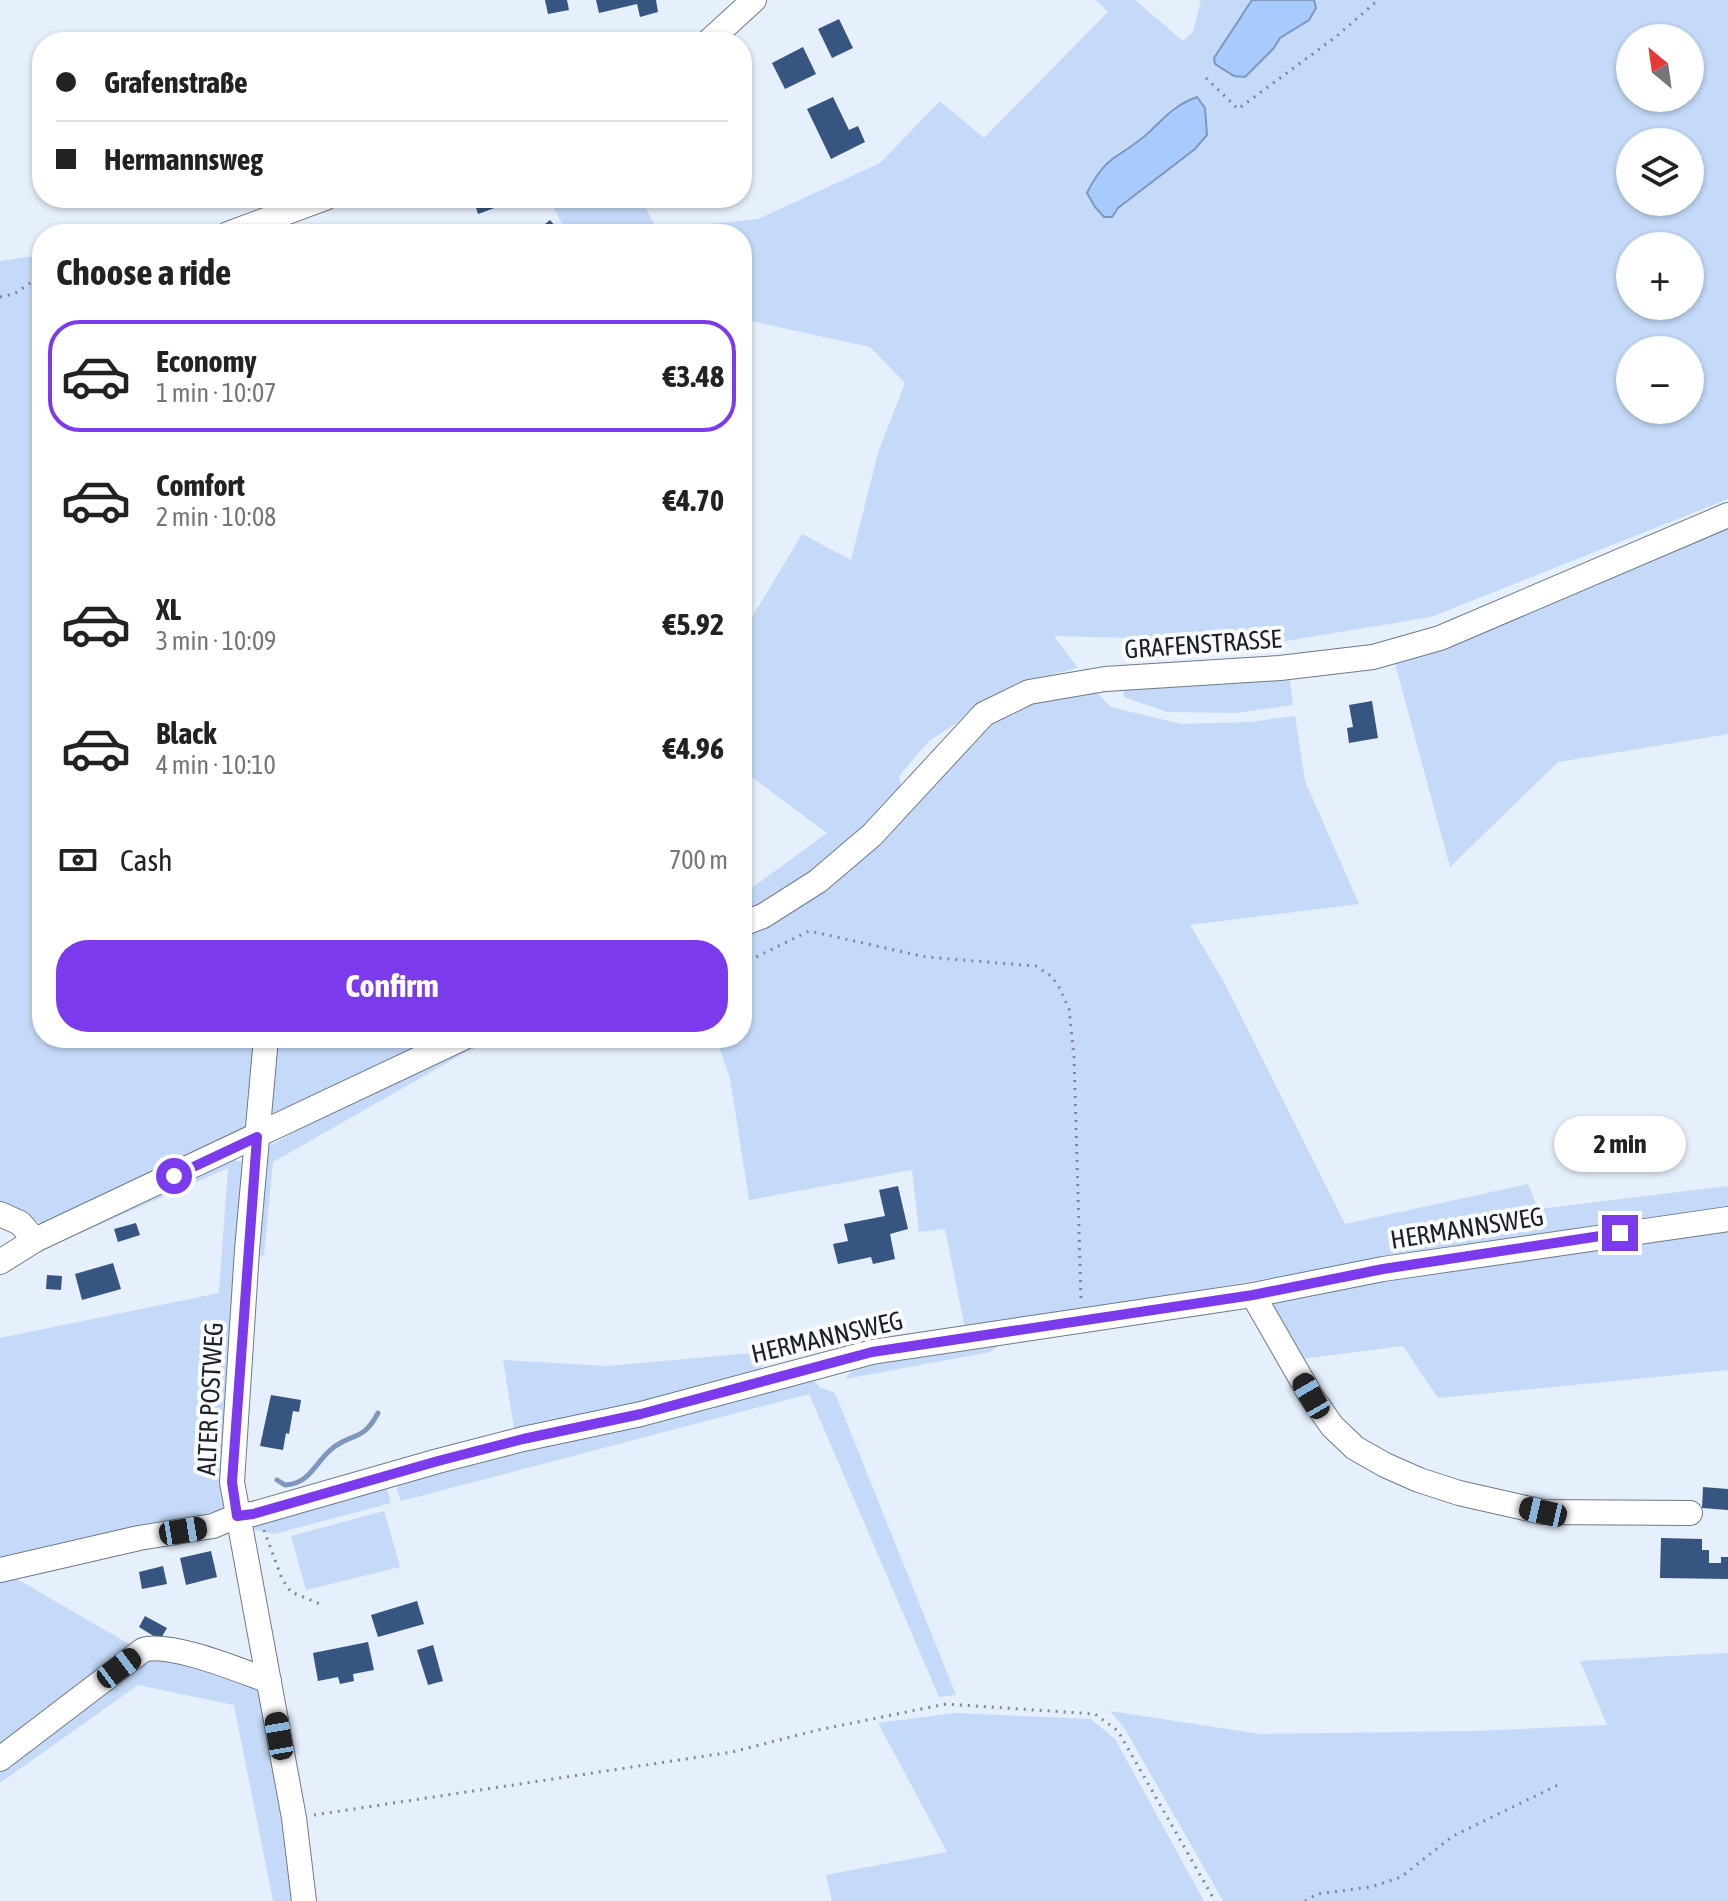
<!DOCTYPE html>
<meta charset="utf-8">
<style>
:root{--surface:#fff;--page:#f6f6f6;--text:#222;--muted:#767676;--line:#e0e0e0;--accent:#7c3aed}
body{margin:0;font-family:"Asap Condensed",sans-serif;background:var(--page);color:var(--text);height:100vh;display:flex;flex-direction:column;font-size:30px;white-space:nowrap}
*{box-sizing:border-box;margin:0}
p{font-size:26px;color:var(--muted)}
.icon{flex:none;width:44px;height:44px;fill:none;stroke:currentColor;stroke-width:2;stroke-linecap:round;stroke-linejoin:round}
.map{position:relative;flex:1;overflow:hidden}
.panel{position:absolute;left:32px;top:224px;width:720px;height:824px;display:flex;flex-direction:column;background:var(--surface);border-radius:32px;box-shadow:0 2px 6px #0004}
.panel>*{flex:none}
.guide{position:absolute;left:32px;top:32px;width:720px;height:176px;border-radius:32px;box-shadow:0 2px 6px #0004;display:grid;align-content:center;height:176px;padding:0 24px;background:var(--surface)}
.needle{width:52px;rotate:331deg}
.controls{position:absolute;left:1616px;top:24px;display:grid;gap:16px}
.controls a{display:grid;place-items:center;width:88px;height:88px;border-radius:50%;background:var(--surface);box-shadow:0 2px 6px #0004;font-size:40px}
.end{position:absolute;width:36px;height:36px;margin:-18px;border:10px solid #7c3aed;background:#fff;box-shadow:0 0 0 4px #fff}
.from{border-radius:50%}
.bubble{position:absolute;height:56px;border-radius:28px;background:var(--surface);box-shadow:0 2px 6px #0004;font-size:26px;font-weight:700;line-height:56px;text-align:center}
.car{position:absolute;width:24px;height:48px;margin:-24px -12px;border-radius:10px;box-shadow:0 0 6px 2px #0007;background:linear-gradient(#222 24%,#8ab4d8 0 40%,#222 0 76%,#8ab4d8 0 86%,#222 0)}
.guide b{display:flex;align-items:center;gap:28px;height:76px;font-size:30px}
.guide b+b{border-top:2px solid var(--line)}
.guide i{width:20px;height:20px;background:var(--text)}
ul{padding:0;list-style:none}
li{display:flex;align-items:center;gap:24px;height:112px;margin:0 16px 12px;padding:0 8px;border:4px solid transparent;border-radius:32px}
li div{flex:1}
li b{display:block;font-size:30px}
li em{font-style:normal;font-weight:700}
li.on{border-color:var(--accent)}
li>.icon{width:72px;height:72px;stroke-width:1.5}
h2{padding:0 24px;font-size:36px;line-height:96px}
.pay{display:flex;align-items:center;gap:20px;height:88px;padding:0 24px;font-size:30px}
.pay p{margin-inline-start:auto}
.action{display:flex;gap:16px;margin-top:auto;padding:16px 24px}
.action a{flex:1;height:92px;border-radius:32px;background:var(--accent);color:#fff;font-size:32px;font-weight:700;line-height:92px;text-align:center}
.map>svg:first-child{display:block}
</style>
<div class="map">
<svg width="1728" height="1901" viewBox="0 0 1728 1901">
<rect width="100%" height="100%" fill="#e6effc"/>
<!-- green -->
<g fill="#c4daf8" fill-rule="evenodd">
<path d="M1096,0H1135L1183,41L1193,32L1201,0H1252L1216,65L1233,76L1245,77L1274,48L1280,38L1309,20L1316,8L1314,0H1728V499L1431,617L1280,642L1054,636L1078,668L1034,679L999,695L929,741L899,776L902,789L875,818L815,872L742,917V895L827,833L742,770V634L802,534L851,560L878,453L905,383L870,347L742,319V234H568L548,198H641L657,230L758,219L880,163L940,101L984,138L1108,12ZM1630,38H1690V98H1630ZM1176,105L1195,149L1118,208L1112,217H1104L1117,153L1144,136ZM1630,142H1690V202H1630ZM1630,246H1690V306H1630ZM1630,350H1690V410H1630Z"/>
<path d="M42,255V1038H257L251,1120L242,1132L47,1224L34,1221L0,1203V261Z"/>
<path d="M1728,526V734L1558,762L1450,867L1394,660Z"/>
<path d="M1289,674L1293,705L1235,713L1167,712L1124,697L1123,687Z"/>
<path d="M1090,686L1111,707L1181,724L1250,722L1295,716L1305,781L1359,904L1190,925L1225,984L1345,1224L1528,1184L1538,1209L1728,1186V1370L1438,1398L1403,1346L1301,1359L1270,1309L1275,1297L1367,1261L1040,1318L965,1328L945,1229L919,1232L912,1170L749,1200L730,1078L716,1038H742V933L1008,709Z"/>
<path d="M277,1038H438L271,1118Z"/>
<path d="M475,1038H505L466,1052L273,1162L264,1255L258,1257L260,1156L269,1146L441,1052Z"/>
<path d="M229,1159L242,1162L246,1174L228,1494L222,1511L46,1547L0,1560V1338L219,1293L228,1168L60,1242L55,1239Z"/>
<path d="M1012,1337L990,1352L845,1379L860,1361Z"/>
<path d="M765,1352L760,1373L515,1434L503,1360L607,1366Z"/>
<path d="M809,1374L819,1387L835,1393L956,1695L939,1697L809,1394L401,1501L397,1490L398,1483Z"/>
<path d="M381,1486L387,1490L391,1503L274,1534L250,1529L253,1521Z"/>
<path d="M384,1511L400,1567L306,1590L291,1536Z"/>
<path d="M10,1575L129,1644L254,1663L280,1795L294,1901H273L234,1705L138,1685L0,1783V1577Z"/>
<path d="M1728,1653V1901H1223L1125,1729L1110,1711L1260,1734L1475,1731L1607,1725L1580,1661Z"/>
<path d="M955,1713L1091,1719L1115,1739L1204,1901H832L826,1875L947,1852L878,1723Z"/>
</g>
<!-- water -->
<g fill="#a8cbfd" stroke="#7e98bd" stroke-width="2">
<path d="M1252,0H1314L1316,8L1309,20L1280,38L1274,48L1245,77L1234,76L1215,64L1214,58Z"/>
<path d="M1197,97L1205,108L1207,135L1195,149L1118,208L1112,217H1104L1095,207L1087,193C1106,155 1117,159 1146,135C1166,117 1171,107 1197,97Z"/>
</g>
<g fill="none" stroke-linecap="round" stroke-linejoin="round">
<!-- stream -->
<path stroke="#7e98bd" stroke-width="5" d="M277,1480L285,1485C311,1484 315,1461 334,1447C355,1432 363,1441 378,1413"/>
</g>
<!-- building -->
<g fill="#365580">
<path d="M545,0H567L569,10L548,14Z"/>
<path d="M596,0H656L658,12L640,17L637,4L599,13Z"/>
<path d="M839,19L853,48L832,58L818,29Z"/>
<path d="M803,47L816,74L785,89L772,63Z"/>
<path d="M833,97L849,130L858,126L865,142L831,159L807,109Z"/>
<path d="M473,198H522L478,214Z"/>
<path d="M550,220L562,234H543L539,229Z"/>
<path d="M1372,701L1378,738L1349,743L1347,728L1353,727L1349,705Z"/>
<path d="M898,1186L908,1229L890,1234L895,1259L873,1264L871,1257L838,1264L833,1244L848,1241L844,1224L885,1216L879,1190Z"/>
<path d="M136,1223L140,1235L118,1242L114,1229Z"/>
<path d="M113,1263L121,1289L82,1300L75,1274Z"/>
<path d="M47,1275L62,1276L61,1290L46,1289Z"/>
<path d="M271,1395L301,1400L299,1412L293,1411L289,1434L286,1433L283,1450L260,1446Z"/>
<path d="M1703,1487L1728,1489V1510L1702,1508Z"/>
<path d="M1661,1538L1702,1539V1550H1709V1563H1721V1557H1728V1579L1660,1578Z"/>
<path d="M211,1551L217,1577L186,1585L180,1558Z"/>
<path d="M163,1566L167,1584L142,1589L139,1572Z"/>
<path d="M417,1601L424,1624L378,1637L371,1615Z"/>
<path d="M145,1616L167,1628L160,1640L139,1627Z"/>
<path d="M368,1642L374,1670L353,1674L354,1681L340,1684L338,1677L318,1681L313,1653Z"/>
<path d="M433,1645L443,1681L428,1685L417,1650Z"/>
</g>
<g fill="none" stroke-linecap="round" stroke-linejoin="round">
<!-- minor casing -->
<g stroke="#6f7987" stroke-width="26">
<g id="minor">
<path d="M708,42L754,0"/>
<path d="M228,234L325,198"/>
<path d="M742,924L763,916L818,881L872,835L984,714L1029,692L1105,679L1280,668L1373,657L1440,638L1728,515"/>
<path d="M266,1038L247,1250L232,1482L294,1818L304,1901"/>
<path d="M0,1214L20,1223L35,1240"/>
<path d="M0,1262L35,1240L463,1038"/>
<path d="M1253,1295L1311,1396L1332,1426L1355,1448L1385,1465L1419,1480L1459,1493L1543,1512L1690,1513"/>
<path d="M0,1570L139,1538L213,1526L237,1516L253,1514L438,1461L523,1439L641,1414L872,1352L1253,1295L1383,1269L1728,1219"/>
<path d="M0,1759L143,1650C169,1641 241,1671 269,1681"/>
</g>
</g>
<!-- path -->
<g stroke="#818791" stroke-width="3" stroke-dasharray="2 6" stroke-linecap="butt">
<path d="M1206,78L1238,109L1337,36L1378,0"/>
<path d="M0,297L14,294L42,275"/>
<path d="M742,964L809,931L926,957L1036,966L1051,976L1059,987L1069,1009L1074,1057L1081,1300"/>
<path d="M264,1530L282,1579L291,1592L323,1605"/>
<path d="M314,1815L732,1752L818,1730L946,1704L1095,1714L1118,1731L1215,1901"/>
<path d="M1305,1901L1317,1894L1371,1887L1401,1877L1453,1836L1558,1785"/>
</g>
<!-- minor -->
<use href="#minor" stroke="#fff" stroke-width="24"/>
</g>
<g fill="none" stroke-linecap="round" stroke-linejoin="round">
<!-- route -->
<path stroke="#7c3aed" stroke-width="10" d="M174,1176L257,1137L232,1482L237,1516L253,1514L438,1461L523,1439L641,1414L872,1352L1253,1295L1383,1269L1620,1233"/>
</g>
<g text-anchor="middle" dominant-baseline="central" stroke-width="8" stroke-linejoin="round" paint-order="stroke">
<!-- street labels -->
<g font-size="26" fill="#1d2127" stroke="#f9fbff">
<text transform="translate(1203 644) rotate(-4)">GRAFENSTRASSE</text>
<text transform="translate(1467 1228) rotate(-9)">HERMANNSWEG</text>
<text transform="translate(827 1337) rotate(-13)">HERMANNSWEG</text>
<text transform="translate(210 1399) rotate(-87)">ALTER POSTWEG</text>
</g>
</g>
</svg>
<div class="controls">
<a><svg class="needle" viewBox="-14 -14 28 28"><path d="M0-13l5 13h-10z" fill="#e53935"/><path d="M0 13l5-13h-10z" fill="#767676"/></svg></a>
<a><svg class="icon" aria-label="layers" viewBox="0 0 24 24"><path d="M12 4l9 5-9 5-9-5zM3 14l9 5 9-5"/></svg></a>
<a>+</a>
<a>−</a>
</div>
<i class="end from" style="left:174px;top:1176px"></i>
<i class="end" style="left:1620px;top:1233px"></i>
<div class="bubble" style="left:1554px;top:1116px;width:132px">2 min</div>
<i class="car" style="left:1311px;top:1396px;rotate:330deg"></i>
<i class="car" style="left:1543px;top:1512px;rotate:283deg"></i>
<i class="car" style="left:183px;top:1531px;rotate:81deg"></i>
<i class="car" style="left:119px;top:1668px;rotate:53deg"></i>
<i class="car" style="left:279px;top:1736px;rotate:350deg"></i>
<div class="guide">
<b><i class="from"></i>Grafenstraße</b>
<b><i></i>Hermannsweg</b>
</div>
<section class="panel">
<h2>Choose a ride</h2>
<ul>
<li class="on"><svg class="icon" aria-label="car" viewBox="0 0 24 24"><path d="M5 17H2v-5l4-1 3-4h7l3 4 3 1v5h-3M9 17h6M6 11h13"/><circle cx="7" cy="17" r="2"/><circle cx="17" cy="17" r="2"/></svg><div><b>Economy</b><p>1 min · 10:07</p></div><em>€3.48</em></li>
<li><svg class="icon" aria-label="car" viewBox="0 0 24 24"><path d="M5 17H2v-5l4-1 3-4h7l3 4 3 1v5h-3M9 17h6M6 11h13"/><circle cx="7" cy="17" r="2"/><circle cx="17" cy="17" r="2"/></svg><div><b>Comfort</b><p>2 min · 10:08</p></div><em>€4.70</em></li>
<li><svg class="icon" aria-label="car" viewBox="0 0 24 24"><path d="M5 17H2v-5l4-1 3-4h7l3 4 3 1v5h-3M9 17h6M6 11h13"/><circle cx="7" cy="17" r="2"/><circle cx="17" cy="17" r="2"/></svg><div><b>XL</b><p>3 min · 10:09</p></div><em>€5.92</em></li>
<li><svg class="icon" aria-label="car" viewBox="0 0 24 24"><path d="M5 17H2v-5l4-1 3-4h7l3 4 3 1v5h-3M9 17h6M6 11h13"/><circle cx="7" cy="17" r="2"/><circle cx="17" cy="17" r="2"/></svg><div><b>Black</b><p>4 min · 10:10</p></div><em>€4.96</em></li>
</ul>
<div class="pay"><svg class="icon" aria-label="cash" viewBox="0 0 24 24"><path d="M3 7h18v10H3z"/><circle cx="12" cy="12" r="2"/></svg>Cash<p>700 m</p></div>
<div class="action"><a>Confirm</a></div>
</section>
</div>
